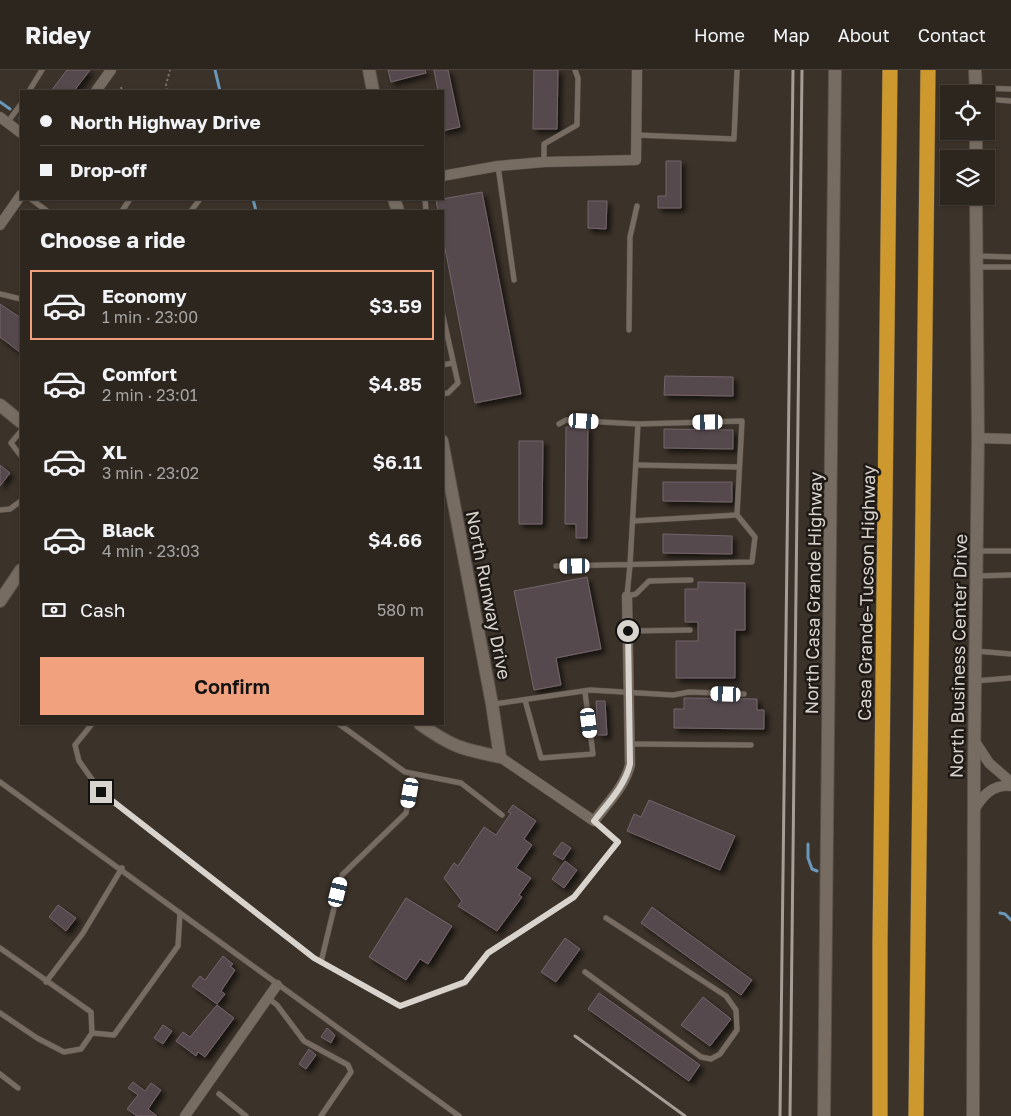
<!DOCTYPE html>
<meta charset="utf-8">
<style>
:root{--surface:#2c261f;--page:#342e28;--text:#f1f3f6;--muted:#a6a5a4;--line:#48433d;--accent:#f1a17d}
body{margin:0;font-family:"Golos Text",sans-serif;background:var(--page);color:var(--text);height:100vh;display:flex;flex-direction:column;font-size:19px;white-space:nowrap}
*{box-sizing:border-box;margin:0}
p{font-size:16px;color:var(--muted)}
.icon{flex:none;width:28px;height:28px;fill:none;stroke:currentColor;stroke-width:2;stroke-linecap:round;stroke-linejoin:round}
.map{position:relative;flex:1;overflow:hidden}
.side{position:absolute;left:20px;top:140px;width:424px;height:515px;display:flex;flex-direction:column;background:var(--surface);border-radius:0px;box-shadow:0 1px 4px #0004,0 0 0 1px var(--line)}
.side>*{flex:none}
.guide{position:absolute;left:20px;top:20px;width:424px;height:110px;border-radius:0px;box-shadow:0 1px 4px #0004,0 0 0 1px var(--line);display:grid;align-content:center;height:110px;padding:0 20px;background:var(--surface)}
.controls{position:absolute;left:940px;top:15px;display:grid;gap:10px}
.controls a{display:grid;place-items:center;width:55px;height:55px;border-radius:0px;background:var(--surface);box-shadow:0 1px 4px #0004,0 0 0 1px var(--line);font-size:25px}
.end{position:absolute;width:22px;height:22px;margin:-11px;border:6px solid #d9d3ce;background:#111;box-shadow:0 0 0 2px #111}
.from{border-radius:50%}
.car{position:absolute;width:15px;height:30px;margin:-15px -8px;border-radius:6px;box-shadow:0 0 4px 1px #0007;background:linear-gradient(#fff 24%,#345 0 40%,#fff 0 76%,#345 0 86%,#fff 0)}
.guide b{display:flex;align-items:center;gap:18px;height:48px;font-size:19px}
.guide b+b{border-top:1px solid var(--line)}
.guide i{width:12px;height:12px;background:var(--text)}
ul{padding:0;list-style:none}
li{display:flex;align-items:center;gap:15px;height:70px;margin:0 10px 8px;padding:0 10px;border:2px solid transparent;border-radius:0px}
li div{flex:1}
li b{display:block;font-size:19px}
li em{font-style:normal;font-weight:600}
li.current{border-color:var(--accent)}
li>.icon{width:45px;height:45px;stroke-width:1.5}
h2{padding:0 20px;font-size:22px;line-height:60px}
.pay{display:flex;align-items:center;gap:12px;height:55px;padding:0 20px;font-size:19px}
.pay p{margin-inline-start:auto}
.button{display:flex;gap:10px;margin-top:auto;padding:10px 20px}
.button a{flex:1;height:58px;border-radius:0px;background:var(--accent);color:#111;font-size:20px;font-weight:600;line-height:58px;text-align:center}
header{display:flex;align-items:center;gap:30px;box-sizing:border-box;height:70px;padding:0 25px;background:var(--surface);border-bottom:1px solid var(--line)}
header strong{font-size:24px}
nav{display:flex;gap:28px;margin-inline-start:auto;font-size:18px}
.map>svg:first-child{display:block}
</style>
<header>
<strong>Ridey</strong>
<nav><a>Home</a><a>Map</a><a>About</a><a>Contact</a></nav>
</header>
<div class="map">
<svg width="1011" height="1046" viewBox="0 0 1011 1046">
<defs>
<filter id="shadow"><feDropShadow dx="4" dy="4" stdDeviation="2.5" flood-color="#0009"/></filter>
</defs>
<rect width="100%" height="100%" fill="#3b3229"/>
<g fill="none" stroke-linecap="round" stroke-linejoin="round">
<!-- stream -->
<g stroke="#6998ba" stroke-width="3">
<path d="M215,0L220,21"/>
<path d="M0,32L10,39"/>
<path d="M20,48H21"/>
<path d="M253,129L256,141"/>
<path d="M808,774V788L812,799L817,801"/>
<path d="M1000,843L1005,844L1011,850"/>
</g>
</g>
<!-- building -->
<g fill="#56494e" stroke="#74656b" filter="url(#shadow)">
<path d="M67,0H90L74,21H51Z"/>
<path d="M388,0H425L426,3L391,12Z"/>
<path d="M434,0H448L460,57L442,61V21H438Z"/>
<path d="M534,0H558L557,59H533Z"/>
<path d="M666,91H681V138H658V126H666Z"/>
<path d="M482,122L521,324L475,333L442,163V141H438L436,130Z"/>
<path d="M588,131H607L606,159L588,158Z"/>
<path d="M0,234L21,248V283L0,267Z"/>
<path d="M665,306L733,307V326L664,325Z"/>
<path d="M566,357L588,358L587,468H576V454H565Z"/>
<path d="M664,359L733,360V379L664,378Z"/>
<path d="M519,371H543L542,454H519Z"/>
<path d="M0,395L10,403L0,416Z"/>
<path d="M663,412H732V432L663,431Z"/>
<path d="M663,464L732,466V484L663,483Z"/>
<path d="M587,507L601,579L556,588L561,615L534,620L514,521Z"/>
<path d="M698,512L745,513V560H735V608H676V571H698V552H685V519H698Z"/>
<path d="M684,628L757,629V640H764V659L674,658V639H684Z"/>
<path d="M596,631H605L607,665H598Z"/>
<path d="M649,730L735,766L720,800L627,761L634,744L641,747Z"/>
<path d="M513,735L536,751L524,769L532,775L516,798L531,808L519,825L522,827L497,861L458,836L462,831L444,808L454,793L458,796L484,757L496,765L511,743L508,742Z"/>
<path d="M562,772L571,778L563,790L553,784Z"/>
<path d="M565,791L577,800L564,818L552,809Z"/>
<path d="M406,828L452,856L428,894L420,889L406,910L369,887Z"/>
<path d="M58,835L76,848L66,861L49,847Z"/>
<path d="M652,837L752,910L741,925L641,853Z"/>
<path d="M565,868L580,879L556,912L541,902Z"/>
<path d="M223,886L233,894L230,896L235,900L221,921L225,924L217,934L192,916L200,906L205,910Z"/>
<path d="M599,923L700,995L689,1011L588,939Z"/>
<path d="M703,927L731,949L710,976L681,955Z"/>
<path d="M217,935L234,948L205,987L198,982L196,986L176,971L183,962L190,967Z"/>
<path d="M163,955L172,961L163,974L154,968Z"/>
<path d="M327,958L335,965L331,973L321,967Z"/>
<path d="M309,979L316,985L306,999L299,994Z"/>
<path d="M133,1012L145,1021L151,1013L161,1020L148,1039L157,1046H137L127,1039L138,1025L128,1018Z"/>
</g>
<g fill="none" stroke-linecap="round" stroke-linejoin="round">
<!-- lane casing -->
<g stroke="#59514a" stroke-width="6">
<g id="lane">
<path d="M977,18L1011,19"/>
<path d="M29,21L42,0"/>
<path d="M986,29L1011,31"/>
<path d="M7,53L21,34"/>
<path d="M637,65L734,69L737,0"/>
<path d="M544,92V74L577,55L578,8L575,0"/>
<path d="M498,96L514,210"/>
<path d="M31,129L47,141"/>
<path d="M425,129L426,141"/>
<path d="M122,141L130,129"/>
<path d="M191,141L200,129"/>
<path d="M977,186L1011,187"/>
<path d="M977,197H1011"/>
<path d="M0,224L21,229"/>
<path d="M442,242L458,313L448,323L442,324"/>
<path d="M629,260L630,167L637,136"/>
<path d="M442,295L453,293"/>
<path d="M559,354L566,350L638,354"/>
<path d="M21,361L11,373L21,386"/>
<path d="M636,395L739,397"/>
<path d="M0,440L10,439L21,431"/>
<path d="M633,451L737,445"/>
<path d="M977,481H1011"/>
<path d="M556,496L752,492L755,467L737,445L742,351L638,354L630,495L627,526L636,524L649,511L691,510"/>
<path d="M977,506L1011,505"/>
<path d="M628,561L690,560"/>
<path d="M976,581L1011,584"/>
<path d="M975,611L1011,608"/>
<path d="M525,630L541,688L593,684L585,622"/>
<path d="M494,634L590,620L673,625L689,622L744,624"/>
<path d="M92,654L75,675L79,691L101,722L314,888L400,936L465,913L488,883L574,827L618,772L594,751"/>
<path d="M339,654L405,702L461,713L502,745"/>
<path d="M630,674L751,675"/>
<path d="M0,712L459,1046"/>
<path d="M0,878L91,942L92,963L81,979L64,982L37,968L0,943"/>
<path d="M321,892L342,805L406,743L413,704"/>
<path d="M585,902L701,987L711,989L720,984L737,960L736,940L726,926L606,848"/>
<path d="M46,912L83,863L122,798"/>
<path d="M268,928L277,935L304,971L348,995L351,1002L321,1046"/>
<path d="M92,963L114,965L178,876L180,843"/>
<path d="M0,1004L18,1018"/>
<path d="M219,1024L246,1046"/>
</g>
</g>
<!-- street casing -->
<g stroke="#59514a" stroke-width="11">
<g id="street">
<path d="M96,21L111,0"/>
<path d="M0,47L21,63"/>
<path d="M442,106L498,96L544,92L636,90L637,0"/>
<path d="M0,155L21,125"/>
<path d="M978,368L1011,369"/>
<path d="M974,670L989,693L1011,712"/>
<path d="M500,687L594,751C607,734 625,716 630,695L627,526"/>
<path d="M974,740C983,725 993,714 1011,716"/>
<path d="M185,1046L277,915"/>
</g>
</g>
<!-- secondary casing -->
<g stroke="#59514a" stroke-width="14">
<g id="secondary">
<path d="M369,0L373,21"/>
<path d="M975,0L976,24"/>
<path d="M976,61V89"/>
<path d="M394,129L398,141"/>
<path d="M0,335L21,352"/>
<path d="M0,531L21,500"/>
<path d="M420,654C452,677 462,679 500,687L492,634L442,371"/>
<path d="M824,1046L835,0"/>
<path d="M973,1046L974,699L978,368L976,126"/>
</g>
</g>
<!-- highway casing -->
<g stroke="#59514a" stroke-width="16">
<g id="highway">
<path d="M880,1046V873L890,0"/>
<path d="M916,1046L928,0"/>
</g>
</g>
<!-- path -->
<g stroke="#776f68" stroke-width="2" stroke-dasharray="2.5 2.5" stroke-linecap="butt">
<path d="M121,17L122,21"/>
<path d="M167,21L166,15L170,0"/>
</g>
<!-- lane -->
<use href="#lane" stroke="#776c62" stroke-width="5"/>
<!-- street -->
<use href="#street" stroke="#776c62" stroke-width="10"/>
<!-- secondary -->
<use href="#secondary" stroke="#776c62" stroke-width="12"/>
<!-- highway -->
<use href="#highway" stroke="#cd992e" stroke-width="15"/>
<!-- rail -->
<g stroke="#a59e97" stroke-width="3">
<path d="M575,966L685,1046"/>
<path d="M780,1046L793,0"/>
<path d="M790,1046L802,0"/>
</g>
</g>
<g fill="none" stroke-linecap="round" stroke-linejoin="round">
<!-- route -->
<path stroke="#d9d3ce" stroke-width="6" d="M101,722L314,888L400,936L465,912L488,883L574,827L618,772L594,751C607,734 625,716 630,694L628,561"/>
</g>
<g text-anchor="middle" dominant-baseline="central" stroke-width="5" stroke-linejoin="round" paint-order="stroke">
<!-- street labels -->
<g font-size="18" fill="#d9d3ce" stroke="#1f1a16">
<text transform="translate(813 523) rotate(-89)">North Casa Grande Highway</text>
<text transform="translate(866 523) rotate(-89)">Casa Grande-Tucson Highway</text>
<text transform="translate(489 525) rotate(79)">North Runway Drive</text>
<text transform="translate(958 586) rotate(-89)">North Business Center Drive</text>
</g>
</g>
</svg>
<div class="controls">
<a><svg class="icon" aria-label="locate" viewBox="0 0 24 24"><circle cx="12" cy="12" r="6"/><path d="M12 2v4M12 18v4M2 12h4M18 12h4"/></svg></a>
<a><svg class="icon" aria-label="layers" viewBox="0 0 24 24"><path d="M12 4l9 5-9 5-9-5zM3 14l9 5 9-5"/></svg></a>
</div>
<i class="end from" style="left:628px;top:561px"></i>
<i class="end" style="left:101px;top:722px"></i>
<i class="car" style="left:584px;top:351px;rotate:93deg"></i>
<i class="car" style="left:708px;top:352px;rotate:269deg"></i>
<i class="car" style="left:575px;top:496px;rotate:269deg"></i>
<i class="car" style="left:726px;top:624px;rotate:272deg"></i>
<i class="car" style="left:589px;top:653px;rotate:173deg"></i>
<i class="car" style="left:410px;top:723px;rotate:190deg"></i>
<i class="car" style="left:338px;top:822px;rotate:14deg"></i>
<div class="guide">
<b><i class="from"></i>North Highway Drive</b>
<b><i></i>Drop-off</b>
</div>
<section class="side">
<h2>Choose a ride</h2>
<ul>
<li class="current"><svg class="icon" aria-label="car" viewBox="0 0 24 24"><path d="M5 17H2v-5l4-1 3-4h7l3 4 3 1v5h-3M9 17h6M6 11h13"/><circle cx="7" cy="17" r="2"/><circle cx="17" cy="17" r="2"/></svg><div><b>Economy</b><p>1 min · 23:00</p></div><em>$3.59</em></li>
<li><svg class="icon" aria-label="car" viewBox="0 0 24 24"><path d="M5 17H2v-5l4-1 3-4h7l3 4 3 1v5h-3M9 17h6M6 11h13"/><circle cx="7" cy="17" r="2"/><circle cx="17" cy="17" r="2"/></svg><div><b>Comfort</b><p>2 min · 23:01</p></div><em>$4.85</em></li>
<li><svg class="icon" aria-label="car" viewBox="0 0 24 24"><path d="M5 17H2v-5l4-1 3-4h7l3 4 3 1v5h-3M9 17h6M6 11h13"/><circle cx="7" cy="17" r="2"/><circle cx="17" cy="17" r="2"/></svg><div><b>XL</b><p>3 min · 23:02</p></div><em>$6.11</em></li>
<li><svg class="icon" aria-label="car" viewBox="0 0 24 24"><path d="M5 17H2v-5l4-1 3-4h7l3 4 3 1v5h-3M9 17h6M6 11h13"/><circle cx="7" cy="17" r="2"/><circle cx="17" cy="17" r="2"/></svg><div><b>Black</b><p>4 min · 23:03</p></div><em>$4.66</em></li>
</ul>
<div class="pay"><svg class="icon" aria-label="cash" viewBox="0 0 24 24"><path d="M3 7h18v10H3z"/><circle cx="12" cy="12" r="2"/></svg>Cash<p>580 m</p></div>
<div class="button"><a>Confirm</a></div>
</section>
</div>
